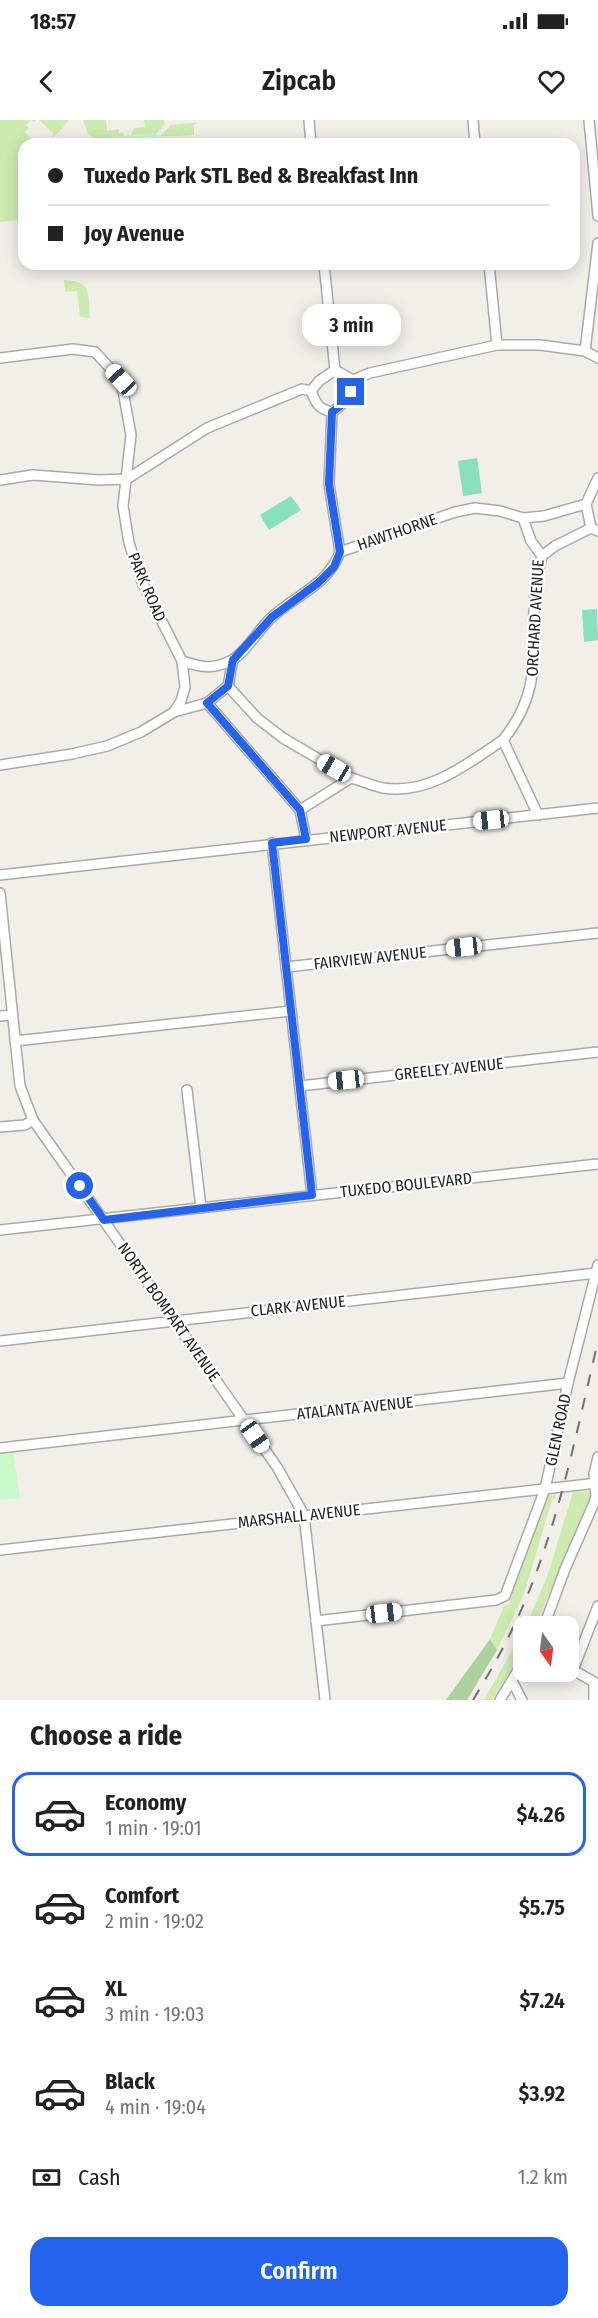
<!DOCTYPE html>
<meta charset="utf-8">
<style>
:root{--surface:#fff;--page:#f6f6f6;--text:#202124;--muted:#757577;--line:#e0e0e0;--accent:#2563eb}
body{margin:0;font-family:"Fira Sans Condensed",sans-serif;background:var(--page);color:var(--text);height:100vh;display:flex;flex-direction:column;font-size:22px;white-space:nowrap}
*{box-sizing:border-box;margin:0}
p{font-size:20px;color:var(--muted)}
.icon{flex:none;width:33px;height:33px;fill:none;stroke:currentColor;stroke-width:2;stroke-linecap:round;stroke-linejoin:round}
.map{position:relative;height:1580px;overflow:hidden}
.side{display:flex;flex-direction:column;background:var(--surface);flex:1}
.side>*{flex:none}
.guide{position:absolute;left:18px;top:18px;width:562px;height:132px;border-radius:18px;box-shadow:0 3px 15px #0003;display:grid;align-content:center;height:132px;padding:0 30px;background:var(--surface)}
.needle{width:39px;rotate:166deg}
.tools{position:absolute;left:513px;top:1496px;display:grid;gap:12px}
.tools a{display:grid;place-items:center;width:66px;height:66px;border-radius:12px;background:var(--surface);box-shadow:0 3px 15px #0003;font-size:30px}
.end{position:absolute;width:27px;height:27px;margin:-14px;border:8px solid #2563eb;background:#fff;box-shadow:0 0 0 3px #fff}
.from{border-radius:50%}
.bubble{position:absolute;height:42px;border-radius:18px;background:var(--surface);box-shadow:0 3px 15px #0003;font-size:20px;font-weight:600;line-height:42px;text-align:center}
.car{position:absolute;width:18px;height:36px;margin:-18px -9px;border-radius:8px;box-shadow:0 0 4px 2px #0007;background:linear-gradient(#fff 24%,#345 0 40%,#fff 0 76%,#345 0 86%,#fff 0)}
.guide b{display:flex;align-items:center;gap:21px;height:57px;font-size:22px}
.guide b+b{border-top:2px solid var(--line)}
.guide i{width:15px;height:15px;background:var(--text)}
ul{padding:0;list-style:none}
li{display:flex;align-items:center;gap:18px;height:84px;margin:0 12px 9px;padding:0 18px;border:3px solid transparent;border-radius:18px}
li div{flex:1}
li b{display:block;font-size:22px}
li em{font-style:normal;font-weight:600}
li.selected{border-color:var(--accent)}
li>.icon{width:54px;height:54px;stroke-width:1.5}
h2{padding:0 30px;font-size:27px;line-height:72px}
.pay{display:flex;align-items:center;gap:15px;height:66px;padding:0 30px;font-size:22px}
.pay p{margin-inline-start:auto}
.primary-button{display:flex;gap:12px;margin-top:auto;padding:12px 30px}
.primary-button a{flex:1;height:69px;border-radius:18px;background:var(--accent);color:#fff;font-size:24px;font-weight:600;line-height:69px;text-align:center}
.status{display:flex;justify-content:space-between;align-items:center;height:42px;padding:0 30px;background:var(--surface);direction:ltr}
.status svg{height:16px;fill:currentColor}
header{display:flex;justify-content:space-between;align-items:center;height:78px;padding:0 30px;background:var(--surface);font-size:27px;font-weight:600}
.map>svg:first-child{display:block}
</style>
<div class="status"><b>18:57</b><svg viewBox="0 0 49 12"><path d="M0 12V9h3v3zM5 12V6h3v6zM10 12V3h3v9zM15 12V0h3v12zM26 1h20v11H26zM47 4h2v5h-2z"/></svg></div>
<header><svg class="icon" aria-label="back" viewBox="0 0 24 24"><path d="M15 5l-7 7 7 7"/></svg>Zipcab<svg class="icon" aria-label="heart" viewBox="0 0 24 24"><path d="M12 20l-8-8c-3-5 5-10 8-4 3-6 11-1 8 4z"/></svg></header>
<div class="map">
<svg width="598" height="1580" viewBox="0 0 598 1580">
<rect width="100%" height="100%" fill="#f2efe9"/>
<!-- grass -->
<g fill="#cdebb0">
<path d="M0,0H36L34,2L31,0L26,5L29,8L25,12L37,24H24V100L0,102Z"/>
<path d="M39,0H69L61,10L51,19L54,14Z"/>
<path d="M83,0H106L107,11L119,9V13L123,12L124,16L98,21L88,14Z"/>
<path d="M144,0H164L165,4L156,14L131,15L134,8L145,7Z"/>
<path d="M199,2L194,5V15L159,17L171,5Z"/>
<path d="M64,160C93,161 88,174 90,198L80,197L77,171L65,172Z"/>
<path d="M588,1371L590,1376L586,1391L535,1506H526L548,1454L573,1372Z"/>
<path d="M556,1375V1379L552,1380L524,1474L497,1530L490,1519L504,1486L509,1484L546,1376Z"/>
<path d="M523,1511V1530L520,1536L492,1580H484Z"/>
</g>
<!-- forest -->
<path fill="#add19e" d="M490,1519L497,1530L467,1580H446Z"/>
<!-- park -->
<g fill="#c8facc">
<path d="M152,13L157,15L160,24H95L104,18Z"/>
<path d="M13,1330L20,1378L0,1380V1332Z"/>
</g>
<!-- pitch -->
<g fill="#88e0be">
<path d="M477,338L482,373L463,376L458,341Z"/>
<path d="M291,376L301,390L269,410L260,395Z"/>
<path d="M597,489L598,520L584,522L582,490Z"/>
</g>
<g fill="none" stroke-linecap="round" stroke-linejoin="round">
<!-- minor casing -->
<g stroke="#a9a9a9" stroke-width="12">
<g id="minor">
<path d="M309,0L311,24"/>
<path d="M473,0L475,24"/>
<path d="M589,0L598,96"/>
<path d="M324,144L335,250"/>
<path d="M489,144L497,225"/>
<path d="M585,231L598,123"/>
<path d="M0,238L73,229L95,232L121,260L131,315L123,386L129,423L143,464L182,541L185,567L181,581L174,592"/>
<path d="M353,260L370,253L497,225H540L585,231L598,238"/>
<path d="M311,271C316,284 319,289 332,292C344,284 353,275 353,260"/>
<path d="M311,271L319,261L335,250L353,260"/>
<path d="M332,292L329,364L340,432"/>
<path d="M0,360L33,355L99,360L127,359L207,308L302,269L311,271"/>
<path d="M523,398L531,421L542,436C540,447 536,458 535,468C530,528 545,568 503,620L538,695"/>
<path d="M591,408L586,384L598,358"/>
<path d="M542,436L555,426L591,408L598,411"/>
<path d="M182,541C200,547 212,550 230,541C245,534 259,509 271,498C297,474 327,466 340,432L455,392L475,388L500,391L523,398L544,396L586,384"/>
<path d="M228,566L257,598L283,618L351,658"/>
<path d="M228,566L233,540"/>
<path d="M207,583L228,566"/>
<path d="M0,645L72,634L107,626L141,612L174,592L207,583L300,690"/>
<path d="M306,719L300,690L351,658C362,661 373,666 383,668C429,675 467,644 503,620"/>
<path d="M272,723L312,1075"/>
<path d="M0,755L598,688"/>
<path d="M0,773L20,966L33,1000L277,1347L304,1395L325,1580"/>
<path d="M286,847L598,813"/>
<path d="M0,896L12,895"/>
<path d="M15,921L291,891"/>
<path d="M300,966L598,932"/>
<path d="M187,970L201,1088"/>
<path d="M0,1007L25,1005L33,1000"/>
<path d="M0,1110L598,1044"/>
<path d="M0,1221L596,1153"/>
<path d="M0,1328L568,1263"/>
<path d="M0,1430L598,1363"/>
<path d="M316,1501L496,1480L505,1476L545,1369L568,1263L598,1145"/>
<path d="M544,1506L565,1449L594,1383L596,1377L594,1354L598,1337"/>
<path d="M512,1561L522,1580"/>
<path d="M500,1580L524,1540"/>
<path d="M594,1580V1562L573,1550L598,1486"/>
</g>
</g>
<!-- minor -->
<use href="#minor" stroke="#fff" stroke-width="9"/>
<!-- rail -->
<path stroke="#707070" stroke-width="2" stroke-dasharray="12 12" stroke-linecap="butt" d="M473,1580C494,1546 513,1511 528,1474C561,1393 578,1306 598,1221"/>
</g>
<g fill="none" stroke-linecap="round" stroke-linejoin="round">
<!-- route -->
<path stroke="#2563eb" stroke-width="8" d="M80,1066L104,1100L312,1075L272,723L306,719L300,690L207,583L228,566L233,540L272,497L318,463L334,447L340,432L329,364L332,292L344,283L351,272"/>
</g>
<g text-anchor="middle" dominant-baseline="central" stroke-width="4.5" stroke-linejoin="round" paint-order="stroke">
<!-- street labels -->
<g font-size="16" fill="#222" stroke="#fff">
<text transform="translate(397 412) rotate(-19)">HAWTHORNE</text>
<text transform="translate(147 467) rotate(67)">PARK ROAD</text>
<text transform="translate(535 498) rotate(-87)">ORCHARD AVENUE</text>
<text transform="translate(388 711) rotate(-6)">NEWPORT AVENUE</text>
<text transform="translate(370 838) rotate(-6)">FAIRVIEW AVENUE</text>
<text transform="translate(449 949) rotate(-6)">GREELEY AVENUE</text>
<text transform="translate(406 1065) rotate(-6)">TUXEDO BOULEVARD</text>
<text transform="translate(298 1186) rotate(-6)">CLARK AVENUE</text>
<text transform="translate(169 1192) rotate(55)">NORTH BOMPART AVENUE</text>
<text transform="translate(355 1288) rotate(-6)">ATALANTA AVENUE</text>
<text transform="translate(558 1310) rotate(-78)">GLEN ROAD</text>
<text transform="translate(299 1396) rotate(-6)">MARSHALL AVENUE</text>
</g>
</g>
</svg>
<div class="tools">
<a><svg class="needle" viewBox="-14 -14 28 28"><path d="M0-13l5 13h-10z" fill="#e53935"/><path d="M0 13l5-13h-10z" fill="#757577"/></svg></a>
</div>
<i class="end from" style="left:80px;top:1066px"></i>
<i class="end" style="left:351px;top:272px"></i>
<div class="bubble" style="left:302px;top:184px;width:99px">3 min</div>
<i class="car" style="left:121px;top:260px;rotate:317deg"></i>
<i class="car" style="left:334px;top:648px;rotate:300deg"></i>
<i class="car" style="left:491px;top:700px;rotate:264deg"></i>
<i class="car" style="left:464px;top:827px;rotate:264deg"></i>
<i class="car" style="left:346px;top:960px;rotate:264deg"></i>
<i class="car" style="left:255px;top:1316px;rotate:145deg"></i>
<i class="car" style="left:384px;top:1493px;rotate:83deg"></i>
<div class="guide">
<b><i class="from"></i>Tuxedo Park STL Bed &amp; Breakfast Inn</b>
<b><i></i>Joy Avenue</b>
</div>
</div>
<section class="side">
<h2>Choose a ride</h2>
<ul>
<li class="selected"><svg class="icon" aria-label="car" viewBox="0 0 24 24"><path d="M5 17H2v-5l4-1 3-4h7l3 4 3 1v5h-3M9 17h6M6 11h13"/><circle cx="7" cy="17" r="2"/><circle cx="17" cy="17" r="2"/></svg><div><b>Economy</b><p>1 min · 19:01</p></div><em>$4.26</em></li>
<li><svg class="icon" aria-label="car" viewBox="0 0 24 24"><path d="M5 17H2v-5l4-1 3-4h7l3 4 3 1v5h-3M9 17h6M6 11h13"/><circle cx="7" cy="17" r="2"/><circle cx="17" cy="17" r="2"/></svg><div><b>Comfort</b><p>2 min · 19:02</p></div><em>$5.75</em></li>
<li><svg class="icon" aria-label="car" viewBox="0 0 24 24"><path d="M5 17H2v-5l4-1 3-4h7l3 4 3 1v5h-3M9 17h6M6 11h13"/><circle cx="7" cy="17" r="2"/><circle cx="17" cy="17" r="2"/></svg><div><b>XL</b><p>3 min · 19:03</p></div><em>$7.24</em></li>
<li><svg class="icon" aria-label="car" viewBox="0 0 24 24"><path d="M5 17H2v-5l4-1 3-4h7l3 4 3 1v5h-3M9 17h6M6 11h13"/><circle cx="7" cy="17" r="2"/><circle cx="17" cy="17" r="2"/></svg><div><b>Black</b><p>4 min · 19:04</p></div><em>$3.92</em></li>
</ul>
<div class="pay"><svg class="icon" aria-label="cash" viewBox="0 0 24 24"><path d="M3 7h18v10H3z"/><circle cx="12" cy="12" r="2"/></svg>Cash<p>1.2 km</p></div>
<div class="primary-button"><a>Confirm</a></div>
</section>
